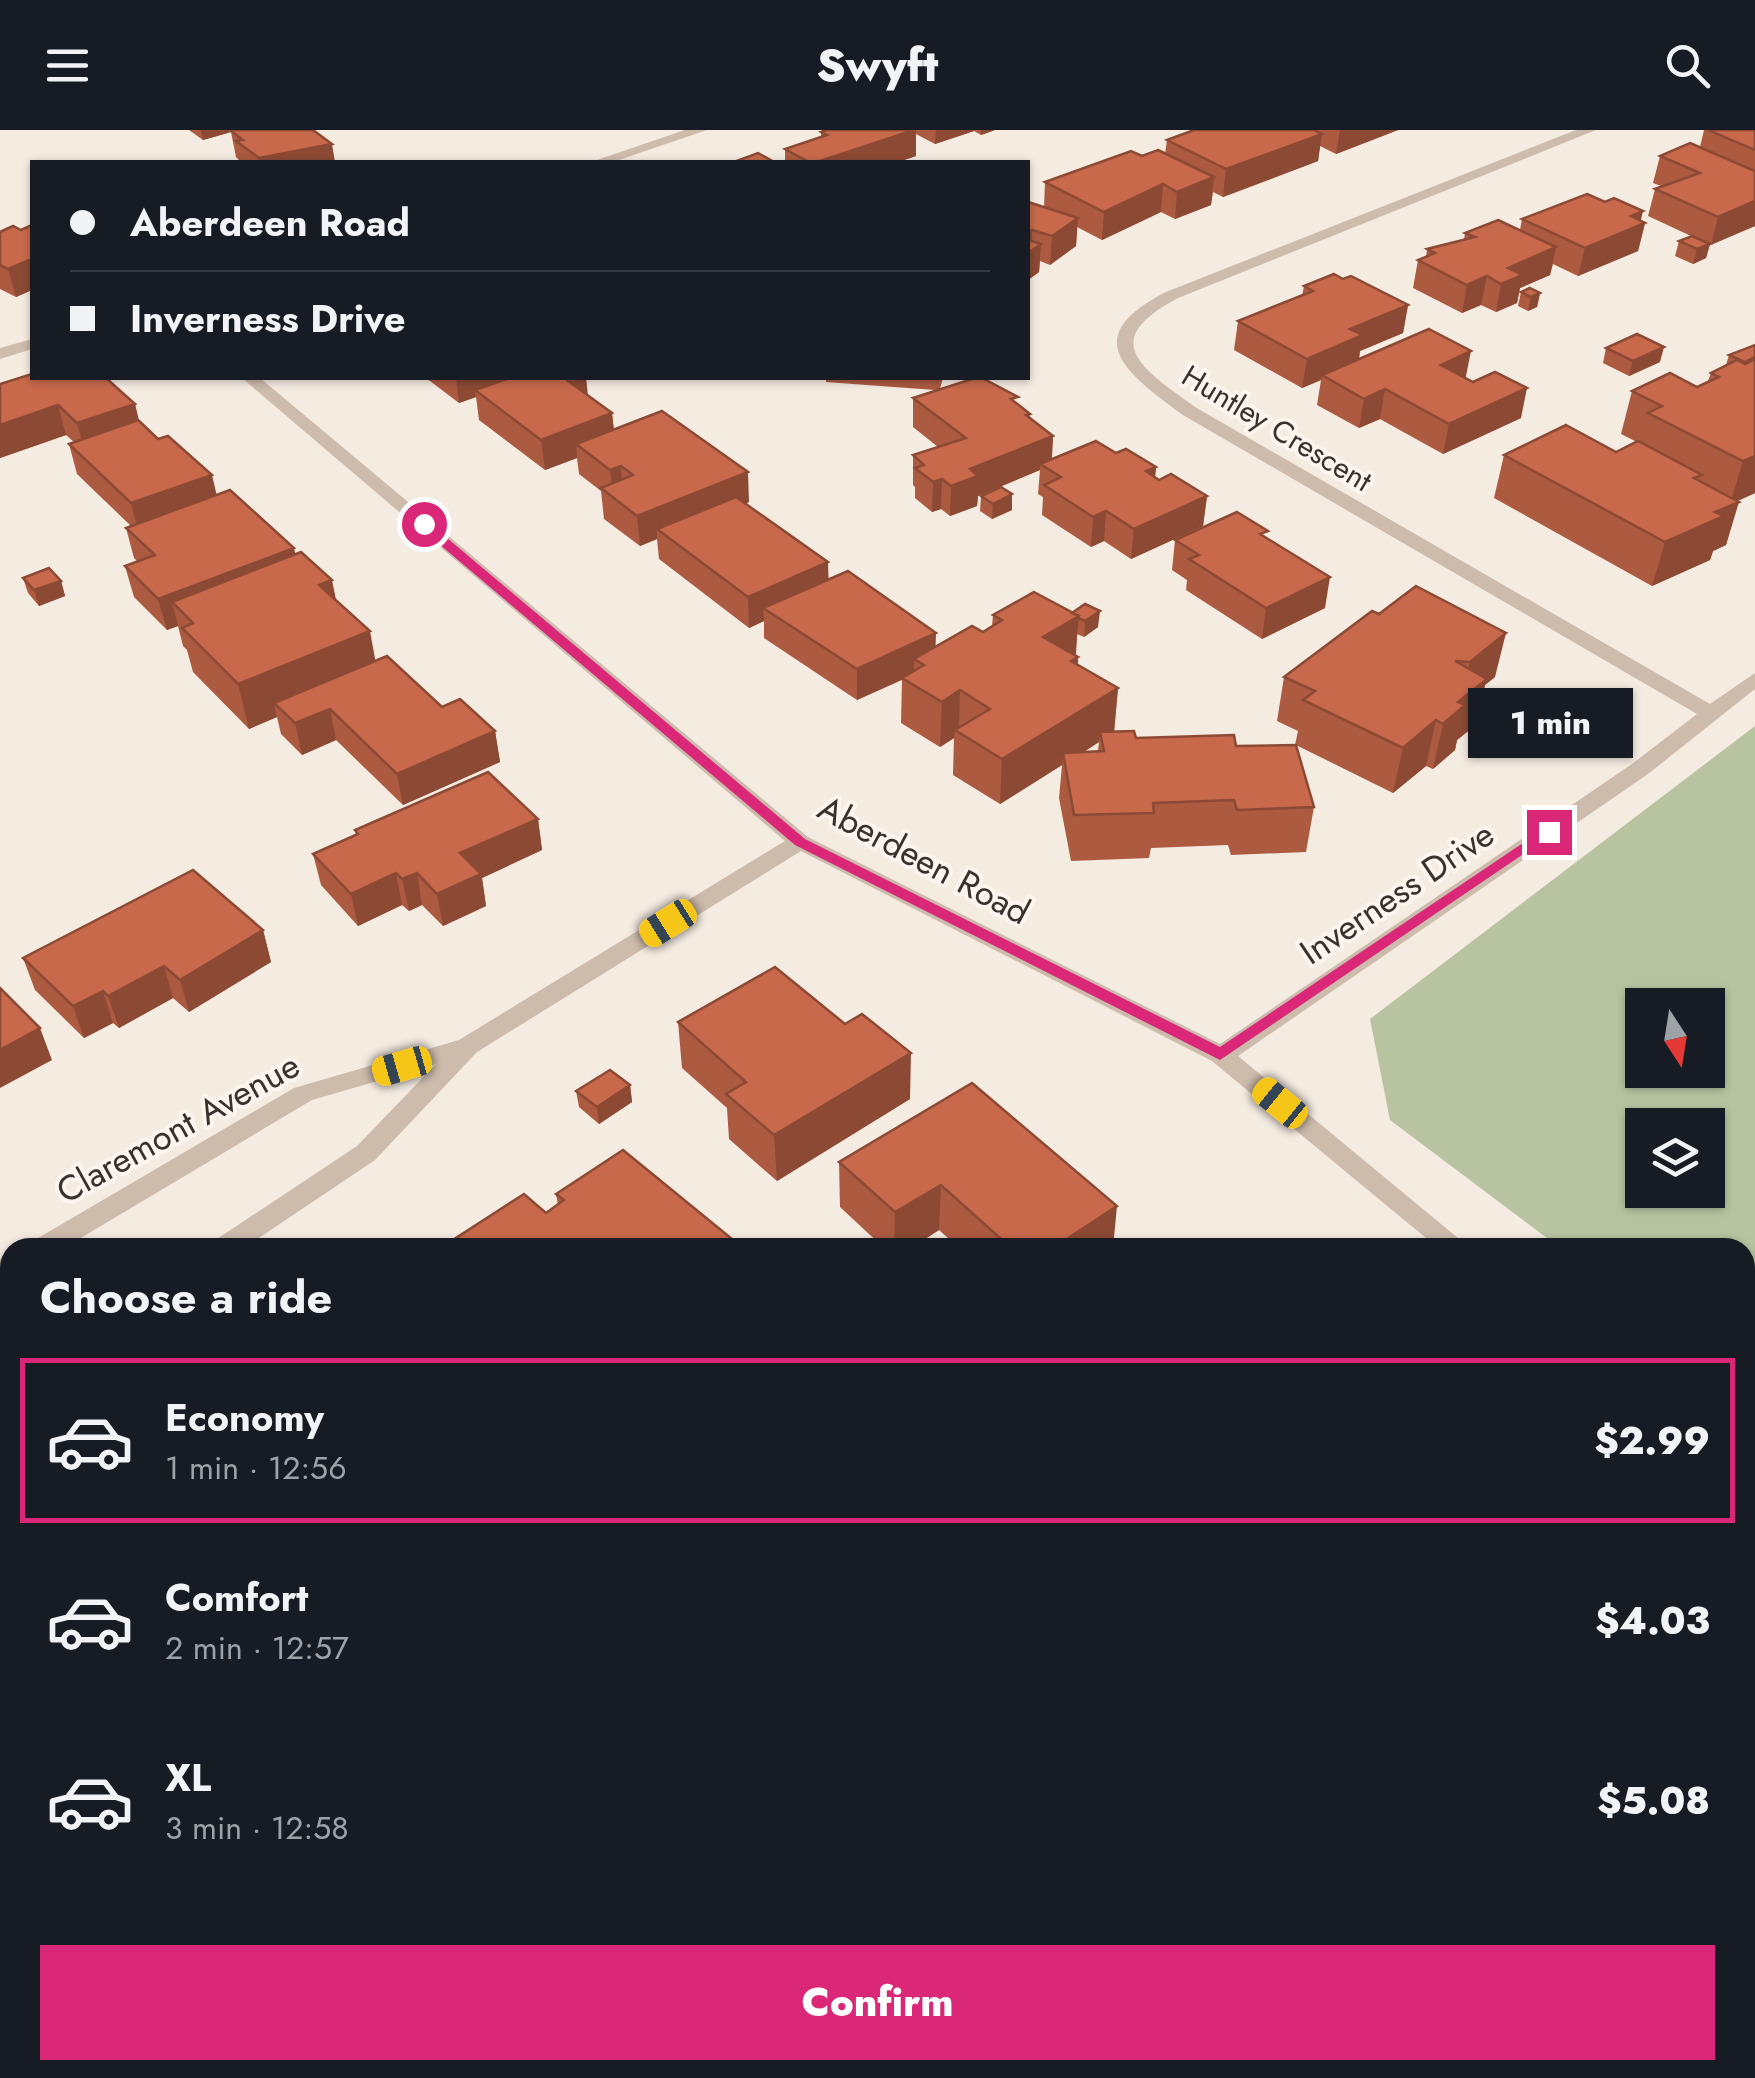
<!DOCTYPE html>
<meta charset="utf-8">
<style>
:root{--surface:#171b24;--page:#20242c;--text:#f1f3f6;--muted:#9ea1a6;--line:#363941;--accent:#db2777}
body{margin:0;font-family:Jost,sans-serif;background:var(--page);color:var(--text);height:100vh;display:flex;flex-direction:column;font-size:38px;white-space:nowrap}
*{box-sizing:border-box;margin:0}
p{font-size:32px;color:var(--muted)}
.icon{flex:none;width:55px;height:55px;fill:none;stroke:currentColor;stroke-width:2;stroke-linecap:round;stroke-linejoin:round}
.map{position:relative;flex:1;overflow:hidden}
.side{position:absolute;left:0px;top:1108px;width:1755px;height:842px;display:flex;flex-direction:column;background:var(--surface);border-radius:30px 30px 0 0;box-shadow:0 2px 8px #0004}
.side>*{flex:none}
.top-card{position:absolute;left:30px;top:30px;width:1000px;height:220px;border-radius:0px;box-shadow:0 2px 8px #0004;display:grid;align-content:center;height:220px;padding:0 40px;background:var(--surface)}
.needle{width:65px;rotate:168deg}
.buttons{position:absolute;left:1625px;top:858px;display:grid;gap:20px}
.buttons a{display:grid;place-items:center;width:100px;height:100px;border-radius:0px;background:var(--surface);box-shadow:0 2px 8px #0004;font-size:50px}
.end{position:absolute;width:45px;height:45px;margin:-22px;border:12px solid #db2777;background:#fff;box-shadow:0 0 0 5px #fff}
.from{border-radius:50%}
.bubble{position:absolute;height:70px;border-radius:0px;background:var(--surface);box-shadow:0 2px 8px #0004;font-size:32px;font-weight:800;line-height:70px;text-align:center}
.car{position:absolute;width:30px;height:60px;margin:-30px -15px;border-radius:12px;box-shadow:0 0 8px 2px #0007;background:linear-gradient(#f5c518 24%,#345 0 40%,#f5c518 0 76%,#345 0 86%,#f5c518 0)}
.top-card b{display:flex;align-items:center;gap:35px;height:95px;font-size:38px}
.top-card b+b{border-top:2px solid var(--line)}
.top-card i{width:25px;height:25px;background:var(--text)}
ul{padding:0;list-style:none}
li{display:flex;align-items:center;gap:30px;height:165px;margin:0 20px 15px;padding:0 20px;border:5px solid transparent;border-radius:0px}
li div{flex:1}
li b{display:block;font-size:38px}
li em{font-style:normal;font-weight:800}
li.on{border-color:var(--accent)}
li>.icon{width:90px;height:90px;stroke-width:1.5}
h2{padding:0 40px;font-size:45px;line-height:120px}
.button{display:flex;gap:20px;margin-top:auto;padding:20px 40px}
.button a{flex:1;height:115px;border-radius:0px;background:var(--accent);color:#fff;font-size:40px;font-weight:800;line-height:115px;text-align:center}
header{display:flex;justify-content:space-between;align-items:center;height:130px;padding:0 40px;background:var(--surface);font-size:45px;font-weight:800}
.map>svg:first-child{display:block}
</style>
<header><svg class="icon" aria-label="menu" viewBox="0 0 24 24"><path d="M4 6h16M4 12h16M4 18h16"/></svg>Swyft<svg class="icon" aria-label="search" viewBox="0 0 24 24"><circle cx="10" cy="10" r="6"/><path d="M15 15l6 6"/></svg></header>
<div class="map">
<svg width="1755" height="1948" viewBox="0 0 1755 1948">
<rect width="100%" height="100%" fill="#f4ebe1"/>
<!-- green -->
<path fill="#b8c4a0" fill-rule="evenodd" d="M1755,596V1266L1745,1259V1118L1559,1117L1390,990L1370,889ZM1642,875H1708V940H1642ZM1642,995H1708V1060H1642Z"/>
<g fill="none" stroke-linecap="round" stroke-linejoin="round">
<!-- minor -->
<g fill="#cdbbac" fill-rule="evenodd">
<path d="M1576,0H1596L1178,168C1097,211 1141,238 1195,277L1710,574L1755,543V559L1648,644L1238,926L1470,1118H1438L1212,931L801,721L477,922L375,1030L244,1118H210L214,1111L357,1016L436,934L312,970L64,1118H29L33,1111L294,958L459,910L785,711L242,248H260L808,707L1220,914L1632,634L1697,584L1183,285C1124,242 1078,207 1166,162Z"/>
<path d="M10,1126V1149L0,1152V1129Z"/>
<path d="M10,1244V1268L0,1271V1247Z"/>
<path d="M1745,1340L1755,1343V1372L1745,1369Z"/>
<path d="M1755,1423V1454L1745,1458V1427Z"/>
<path d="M1157,1940H1198L1194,1948H1153Z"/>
</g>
<!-- tertiary -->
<g fill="#cdbbac" fill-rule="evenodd">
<path d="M685,0H707L613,32H591Z"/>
<path d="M32,209V219L0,229V218Z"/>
</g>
</g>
<!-- wall -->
<g fill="#ac5a40" fill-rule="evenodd">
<path d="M189,0H313L335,32H241L236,27L231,2L203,10Z"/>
<path d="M826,0H995L981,5L974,1L935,14L916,4V26L898,32H785V19L821,7V2Z"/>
<path d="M1194,0H1398L1336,24L1320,16L1318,31L1223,67L1213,62L1211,75L1175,89L1161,82L1102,110L1077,97L1076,116L1050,135L1040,131L1039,142L1028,150V72L1044,77L1045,52L1142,26L1165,24L1167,10Z"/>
<path d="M1704,0H1755V96L1710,114L1706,128L1693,134L1675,126L1679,111L1691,106L1648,86L1655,59L1661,56L1653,53L1660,26L1700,17Z"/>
<path d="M1522,89L1641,91L1645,93L1638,121L1578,146L1553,134L1550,145L1520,158L1517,173L1496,182L1481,175L1462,183L1413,158L1418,130L1426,127L1427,119L1464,110L1465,103L1520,100Z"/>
<path d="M32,95V160L16,167L0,159V102L21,100Z"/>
<path d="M1304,156L1408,175L1403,203L1360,221L1359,229L1466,248L1521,288L1443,324L1380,289L1359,298L1317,275L1321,250L1302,258L1234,220L1238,191L1302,166Z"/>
<path d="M1521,162L1540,163L1537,177L1528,181L1518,176Z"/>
<path d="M1755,215V363L1738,371L1726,415L1713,421L1710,430L1652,456L1494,368L1504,325L1616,322L1637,312L1621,304L1632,261L1697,257L1708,251L1711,243L1726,235L1729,225Z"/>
<path d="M1606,218L1660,232L1629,246L1603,233Z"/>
<path d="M426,248H586L588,265L612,283L614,300L749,372L746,373L829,449L935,517L983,502L992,496L993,485L1034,462L1098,497L1084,507L1077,504L1076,526L1078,527V535L1118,558L1114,601L1136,608L1236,616L1295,615L1298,601L1277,591L1284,547L1379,484L1416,456L1495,547L1485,555L1477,594L1457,610L1455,620L1433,639L1426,636L1393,663L1296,615L1314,677L1306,722L1231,725L1228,715L1151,718L1149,728L1071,731L1059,668L1062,635L1000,674L953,645L954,608L940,617L901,593L902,550L857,570L764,508V491L749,498L659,429L657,409L640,416L604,389L601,361L579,344L577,328L545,340L479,290L476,267L459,273ZM1099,612L1098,621L1084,622Z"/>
<path d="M826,248H943L940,259L1017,274L1030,284V288L1053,306L1052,329L1116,323L1156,337L1155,347L1159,350L1207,366L1203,396L1131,429L1104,411L1091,417L1042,385L1043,367L1038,364L1040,340L978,366L977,376L950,386L941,379L932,382L915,368V357L913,355V325L938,317L913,297V268L935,260L826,252Z"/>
<path d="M0,254L135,274L139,292L217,365L296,424L336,471L376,531L442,577L495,601L500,632L403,675L336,610L302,625L281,604L277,587L249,599L193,542L187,520L183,516L178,496L167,500L134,467L125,436L138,432L134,428L126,398L131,396L77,344L69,314L74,312L66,305L0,328Z"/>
<path d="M1012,364V380L992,389L980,381L981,366Z"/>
<path d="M1267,409L1325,478L1262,509L1186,460L1187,450L1172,440L1175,410Z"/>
<path d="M23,448L61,451L65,466L39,476L28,463Z"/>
<path d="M538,689L542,720L482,748L486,776L443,796L422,775L409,781L402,775L358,796L321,755L313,724L356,705L355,700Z"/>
<path d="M263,800L271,832L189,882L173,868L119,898L113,893L84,908L35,860L23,828Z"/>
<path d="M678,892L910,969L777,1051L729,1009L727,978L682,938Z"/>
<path d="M972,953L1113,1118H959L939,1100L911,1118H884L840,1077L839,1032Z"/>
<path d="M630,955L632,972L599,994L579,977L576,961Z"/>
<path d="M556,1064L743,1118H458L456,1108L546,1083L558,1075Z"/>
<path d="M10,1394V1645L0,1631V1400Z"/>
<path d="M616,1940H730L720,1948H621Z"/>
</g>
<!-- shaded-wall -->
<g fill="#8c4a34">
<path d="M201,0H230L231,2L203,10Z"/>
<path d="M916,0V26L898,32H817Z"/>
<path d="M936,0H974V1L935,14Z"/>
<path d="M981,0H995L981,5Z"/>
<path d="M1340,0H1398L1336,24Z"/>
<path d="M1322,4L1318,31L1223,67L1226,39Z"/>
<path d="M332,14L335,32H260L259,28Z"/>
<path d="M1214,47L1211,75L1175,89L1177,62Z"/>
<path d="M1163,54L1161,82L1102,110L1104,82Z"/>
<path d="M1755,71V96L1711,115L1718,87Z"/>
<path d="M1643,81L1640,94L1645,93L1638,121L1578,146L1585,118L1631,86Z"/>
<path d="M1078,88L1076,116L1050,135L1052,106Z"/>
<path d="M1032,100L1031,121L1041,114L1039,142L1028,150V103Z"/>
<path d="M1710,114L1706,128L1693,134L1697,119Z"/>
<path d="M1556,117L1550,145L1520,158L1517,173L1496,182L1501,154L1508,138Z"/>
<path d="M32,129V160L16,167L8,139Z"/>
<path d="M1487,146L1481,175L1462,183L1467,155Z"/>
<path d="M1540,163L1537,177L1528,181L1531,167Z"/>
<path d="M1408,175L1403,203L1360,221L1358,234L1322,245L1321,250L1302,258L1307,229L1350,199Z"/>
<path d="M1664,217L1660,232L1629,246L1633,231Z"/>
<path d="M1471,221L1465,251L1441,235Z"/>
<path d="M456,248H530L475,260L476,267L459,273Z"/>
<path d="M578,248H586L588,274L568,251Z"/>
<path d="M1527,258L1521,288L1443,324L1449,294Z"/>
<path d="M1385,259L1380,289L1359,298L1364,269Z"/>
<path d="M135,274L142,304L85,323L77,293Z"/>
<path d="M58,275L66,305L0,328V295Z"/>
<path d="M612,283L615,313L576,314L577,328L545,340L541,310Z"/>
<path d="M1053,306L1051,335L1040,334V340L978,366L977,376L950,386L951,356L970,339Z"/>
<path d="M1755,326V363L1730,374L1743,331Z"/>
<path d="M621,336L623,366L613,367L610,340Z"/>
<path d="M1156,337L1153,367L1146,341Z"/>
<path d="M748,342L749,372L666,406L657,399V409L640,416L637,386Z"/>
<path d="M212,345L219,375L139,404L131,373Z"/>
<path d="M942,349L941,379L932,382L933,352Z"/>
<path d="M1012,364V380L992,389L993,374Z"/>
<path d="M1207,366L1203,396L1131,429L1134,399Z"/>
<path d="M1739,372L1726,415L1713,421L1710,430L1652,456L1665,412L1715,382Z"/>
<path d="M1106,381L1104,411L1091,417L1093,387Z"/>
<path d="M294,418L301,448L172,472L178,496L167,500L158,469Z"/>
<path d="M828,432L829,463L763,478L764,491L749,498L748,467Z"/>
<path d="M1330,447L1325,478L1262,509L1266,478Z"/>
<path d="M332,450L341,494L319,455Z"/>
<path d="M61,451L65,466L39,476L34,460Z"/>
<path d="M1100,481L1098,497L1084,507L1085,491Z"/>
<path d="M1079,486L1075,529L1078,527L1075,572L1043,507Z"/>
<path d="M370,501L378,545L274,573L277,587L249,599L238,554Z"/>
<path d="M936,503L935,534L924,535L914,529V544L857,570V539Z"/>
<path d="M1506,503L1495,547L1485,555L1477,594L1457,610L1455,620L1433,639L1443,594L1461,569L1470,532Z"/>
<path d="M1118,558L1114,603L1100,602L1099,612L1065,633L1063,623L1062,635L1000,674L1002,629Z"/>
<path d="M960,560L959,603L955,600L954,608L940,617L942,572Z"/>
<path d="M330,579L336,610L302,625L295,593Z"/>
<path d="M1436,590L1426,636L1393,663L1403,618Z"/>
<path d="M495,601L500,632L403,675L397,644Z"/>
<path d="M538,689L542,720L482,748L486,776L443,796L437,764L460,723Z"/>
<path d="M396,743L402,775L358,796L351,764Z"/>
<path d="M417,743L422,775L409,781L402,749Z"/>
<path d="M263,800L271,832L189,882L180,850Z"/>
<path d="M164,836L173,868L119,898L108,866Z"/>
<path d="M103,861L113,893L84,908L73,876Z"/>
<path d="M40,898L52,930L0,958V920Z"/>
<path d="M911,923L910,969L777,1051L774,1005Z"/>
<path d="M630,955L632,972L599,994L597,977Z"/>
<path d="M941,1055L939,1100L911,1118H894L895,1082Z"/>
<path d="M1117,1076L1113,1118H1053Z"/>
<path d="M679,1940H730L720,1948H669Z"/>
</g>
<!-- building -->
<g fill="#c8694b" stroke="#8c4a34" stroke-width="2.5">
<path d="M230,0H313L332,14L259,28L236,11L243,10Z"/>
<path d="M826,0H914L817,32H809L785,19L827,5L821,2Z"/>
<path d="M1194,0H1314L1322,4L1226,39L1167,10Z"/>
<path d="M1708,0H1755V20Z"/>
<path d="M1690,13L1755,41V71L1718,87L1655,59L1700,43L1660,26Z"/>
<path d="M1158,20L1214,47L1177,62L1163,54L1104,82L1045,52L1131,21L1142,26Z"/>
<path d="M758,23L774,32H734Z"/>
<path d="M1587,64L1605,72L1614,68L1643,81L1631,86L1645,93L1585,118L1522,89Z"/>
<path d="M1028,72L1078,88L1052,106L1032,100L1028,103Z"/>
<path d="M1498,90L1556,117L1508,138L1523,145L1501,154L1487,146L1467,155L1418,130L1435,123L1427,119L1475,107L1465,103Z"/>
<path d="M32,95V129L8,139L0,135V102L13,96L21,100Z"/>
<path d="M1692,106L1710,114L1697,119L1679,111Z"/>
<path d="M1028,110L1041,114L1028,123Z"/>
<path d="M1334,144L1343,149L1351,146L1408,175L1350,199L1363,205L1307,229L1238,191L1313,161L1304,156Z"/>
<path d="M1530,158L1540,163L1531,167L1521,162Z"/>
<path d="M1429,199L1471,221L1441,235L1473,252L1495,242L1527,258L1449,294L1385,259L1364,269L1322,245Z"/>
<path d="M1637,204L1664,217L1633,231L1606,218Z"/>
<path d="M1755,215V229L1753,228L1745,232L1729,225Z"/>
<path d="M1755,229V326L1743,331L1648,283L1662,276L1632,261L1670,243L1697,257L1719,247L1711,243L1737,230L1745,234Z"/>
<path d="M32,244V248H106L135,274L77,293L58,275L0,295V254Z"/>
<path d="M510,248H578L568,251L612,283L541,310L475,260Z"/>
<path d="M975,248H982L1018,267L1011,269L1030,284L1026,285L1053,306L970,339L978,346L951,356L942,349L933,352L915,338L924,335L913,325L966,308L913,268Z"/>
<path d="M662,281L748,342L637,386L601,358L633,345L621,336L610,340L576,314Z"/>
<path d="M138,290L158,309L168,306L212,345L131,373L69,314Z"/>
<path d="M1566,295L1616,322L1638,311L1702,345L1694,348L1739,372L1715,382L1724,386L1665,412L1504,325Z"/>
<path d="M1096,311L1116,323L1126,319L1156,337L1146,341L1159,350L1171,344L1207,366L1134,399L1106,381L1093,387L1044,355L1061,347L1040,334Z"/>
<path d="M1001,357L1012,364L993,374L981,366Z"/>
<path d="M230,360L294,418L158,469L125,436L155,425L126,398Z"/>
<path d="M736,367L828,432L748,467L657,399Z"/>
<path d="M1237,382L1268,401L1260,404L1330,447L1266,478L1189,429L1199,425L1175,410Z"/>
<path d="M301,422L332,450L319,455L370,501L238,554L182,498L193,493L172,472Z"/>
<path d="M49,438L61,451L34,460L23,448Z"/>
<path d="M848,441L936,503L857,539L763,478Z"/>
<path d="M1416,456L1506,503L1470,532L1455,531L1487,549L1458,572L1465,575L1443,594L1436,590L1403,618L1303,570L1315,561L1284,547L1372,481L1379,484Z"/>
<path d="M1034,462L1079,486L1043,507L1078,527L1071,531L1118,558L1002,629L955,600L990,579L960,560L942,572L902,548L924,535L914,529L972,496L983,502L1002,490L993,485Z"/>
<path d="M1085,474L1100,481L1085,491L1078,488L1079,486L1072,483Z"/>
<path d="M387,526L442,577L460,569L495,601L397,644L330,579L295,593L274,573Z"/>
<path d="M1134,601L1136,608L1234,605L1236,616L1296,615L1314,677L1237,680L1234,670L1153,673L1154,683L1074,685L1063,623L1104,621L1100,602Z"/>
<path d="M488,642L538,689L460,723L481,744L437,764L417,743L402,749L396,743L351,764L313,724L358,704L355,700Z"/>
<path d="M193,740L263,800L180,850L164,836L108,866L103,861L73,876L23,828Z"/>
<path d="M775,837L845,894L862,884L911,923L774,1005L726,964L746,952L678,892Z"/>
<path d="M0,858L40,898L0,920Z"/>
<path d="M610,940L630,955L597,977L576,961Z"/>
<path d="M972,953L1117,1076L1053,1118H1011L941,1055L895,1082L839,1032Z"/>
<path d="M623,1020L743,1118H467L456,1108L524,1064L546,1083L564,1070L556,1064Z"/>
<path d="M10,1394V1635L0,1621V1400Z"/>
<path d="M1745,1868L1755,1878V1948H1590L1599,1940H1745Z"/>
<path d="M326,1940H540L545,1948H330Z"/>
<path d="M633,1940H679L669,1948H639Z"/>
</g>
<!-- route -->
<path fill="#db2777" d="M419,392H428L805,709L1220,917L1544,699L1556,702L1220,930L795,715L419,397Z"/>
<g text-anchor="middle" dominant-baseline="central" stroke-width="8" stroke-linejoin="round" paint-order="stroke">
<!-- far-street labels -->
<g font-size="30" fill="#3b302b" stroke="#fbf5ee">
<text transform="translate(1277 298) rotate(31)">Huntley Crescent</text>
</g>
<!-- street labels -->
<g font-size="35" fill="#3b302b" stroke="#fbf5ee">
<text transform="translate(924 730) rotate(28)">Aberdeen Road</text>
<text transform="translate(1397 763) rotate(-34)">Inverness Drive</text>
<text transform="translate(178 998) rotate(-29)">Claremont Avenue</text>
</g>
</g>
</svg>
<div class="buttons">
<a><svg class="needle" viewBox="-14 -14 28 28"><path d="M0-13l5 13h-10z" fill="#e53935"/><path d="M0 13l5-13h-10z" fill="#9ea1a6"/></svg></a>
<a><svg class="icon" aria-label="layers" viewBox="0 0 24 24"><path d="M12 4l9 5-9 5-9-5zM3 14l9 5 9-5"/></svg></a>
</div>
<i class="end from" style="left:424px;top:394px"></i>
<i class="end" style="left:1549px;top:702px"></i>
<div class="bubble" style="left:1468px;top:558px;width:165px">1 min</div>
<i class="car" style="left:668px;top:793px;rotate:238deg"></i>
<i class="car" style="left:402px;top:936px;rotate:254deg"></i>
<i class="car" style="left:1280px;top:973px;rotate:309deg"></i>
<div class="top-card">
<b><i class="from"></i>Aberdeen Road</b>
<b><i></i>Inverness Drive</b>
</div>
<section class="side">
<h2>Choose a ride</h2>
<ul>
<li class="on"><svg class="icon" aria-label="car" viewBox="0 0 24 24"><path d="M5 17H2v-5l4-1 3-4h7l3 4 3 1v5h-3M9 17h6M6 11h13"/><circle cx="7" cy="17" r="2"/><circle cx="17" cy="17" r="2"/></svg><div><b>Economy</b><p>1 min · 12:56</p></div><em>$2.99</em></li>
<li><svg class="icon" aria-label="car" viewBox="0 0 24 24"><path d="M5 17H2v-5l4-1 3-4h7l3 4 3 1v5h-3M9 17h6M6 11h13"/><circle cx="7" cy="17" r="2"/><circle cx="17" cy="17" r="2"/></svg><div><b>Comfort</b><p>2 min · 12:57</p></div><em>$4.03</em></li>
<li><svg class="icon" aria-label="car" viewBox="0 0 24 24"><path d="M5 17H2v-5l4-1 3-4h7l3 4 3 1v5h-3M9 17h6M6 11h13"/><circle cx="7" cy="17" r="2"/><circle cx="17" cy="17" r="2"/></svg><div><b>XL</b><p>3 min · 12:58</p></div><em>$5.08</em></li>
</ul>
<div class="button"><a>Confirm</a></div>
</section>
</div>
